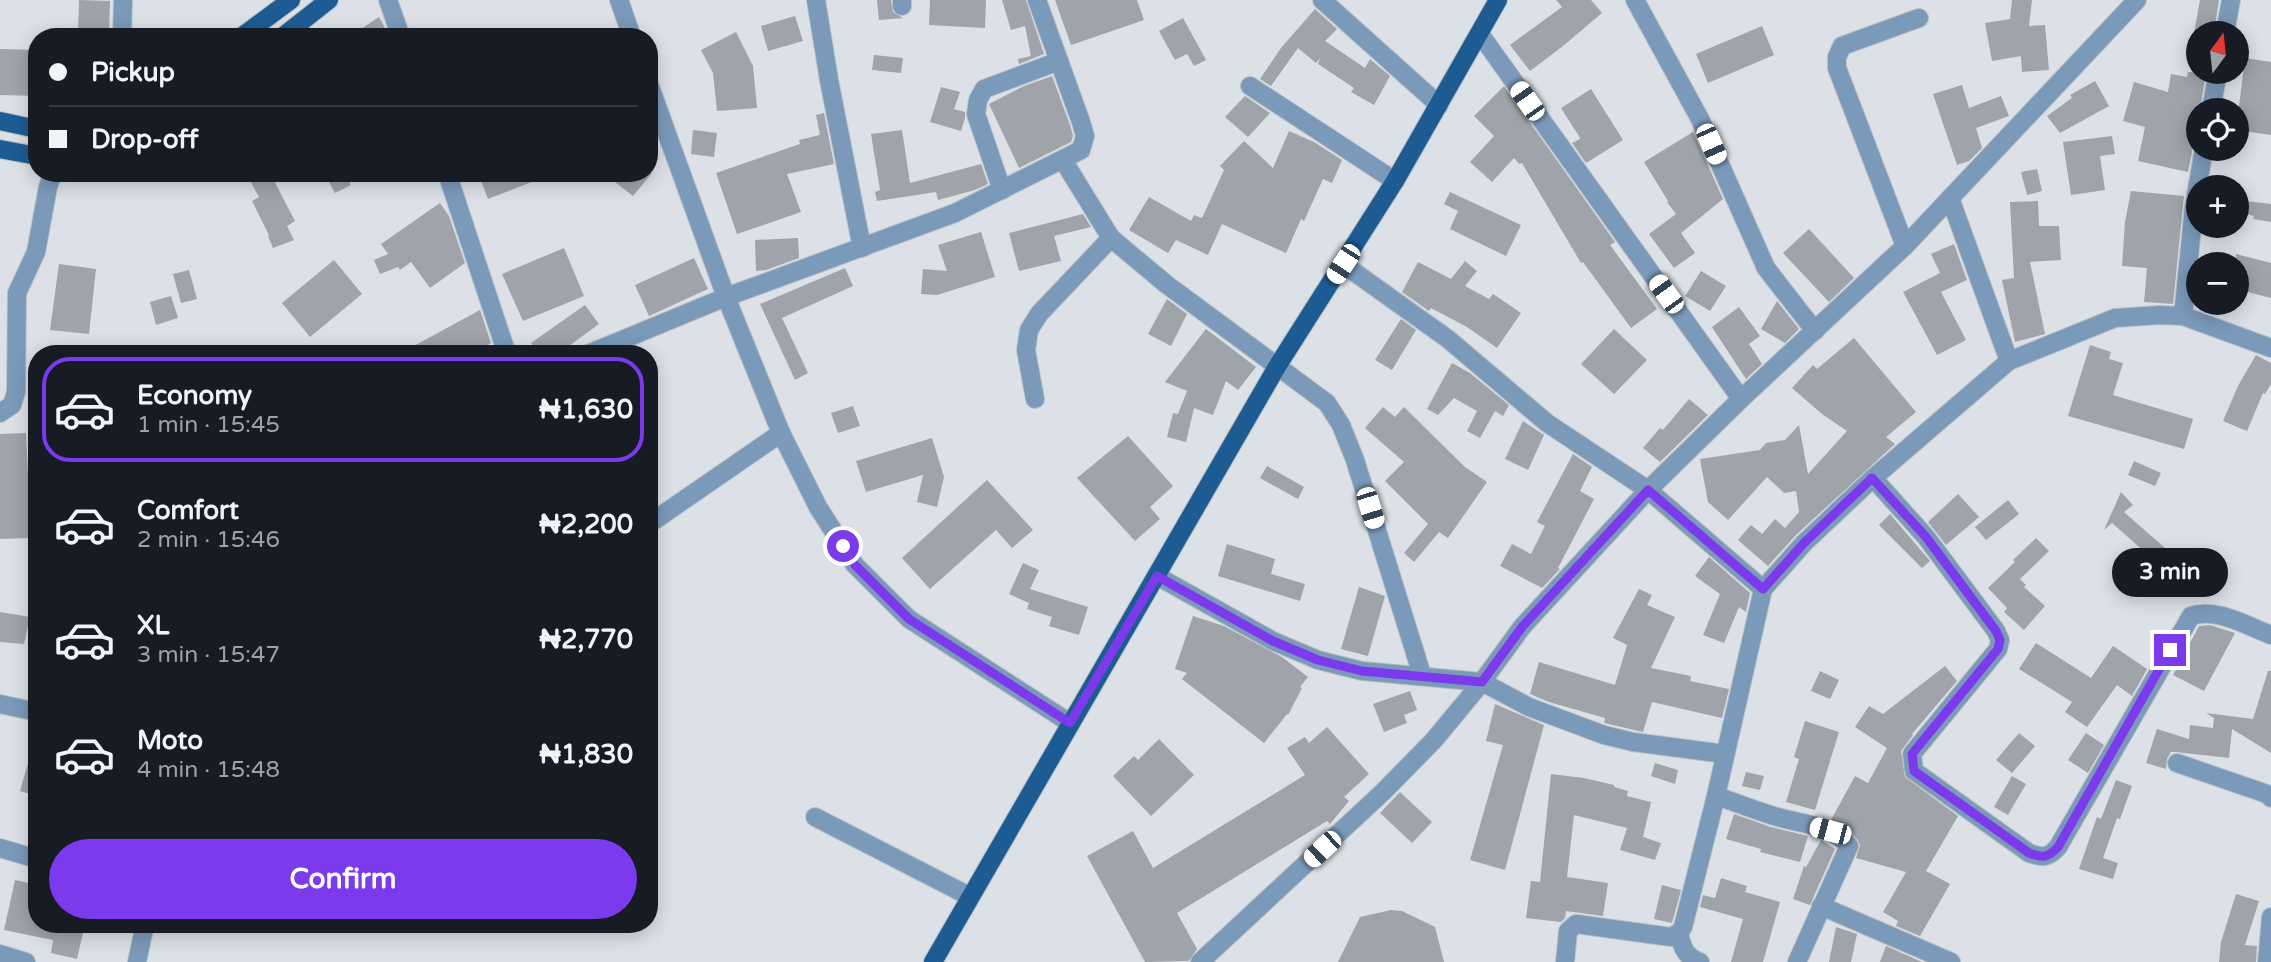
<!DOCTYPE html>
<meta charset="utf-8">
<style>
:root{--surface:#171b24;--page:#242831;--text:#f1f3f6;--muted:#9ea1a6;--line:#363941;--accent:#7c3aed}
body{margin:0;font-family:"Varela Round",sans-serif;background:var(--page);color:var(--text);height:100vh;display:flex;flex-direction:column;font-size:26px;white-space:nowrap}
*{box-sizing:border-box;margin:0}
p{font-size:23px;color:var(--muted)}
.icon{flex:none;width:38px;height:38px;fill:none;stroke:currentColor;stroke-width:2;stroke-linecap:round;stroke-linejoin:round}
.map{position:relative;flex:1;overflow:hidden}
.sheet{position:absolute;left:28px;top:345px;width:630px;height:588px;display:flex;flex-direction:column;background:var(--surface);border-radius:28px;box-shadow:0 4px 18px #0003}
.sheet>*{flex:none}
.hud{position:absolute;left:28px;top:28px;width:630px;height:154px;border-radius:28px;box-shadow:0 4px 18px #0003;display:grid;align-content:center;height:154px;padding:0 21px;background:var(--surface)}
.needle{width:46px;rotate:15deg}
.buttons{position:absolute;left:2186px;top:21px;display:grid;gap:14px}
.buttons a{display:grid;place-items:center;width:63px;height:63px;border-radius:50%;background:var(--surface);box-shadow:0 4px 18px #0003;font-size:35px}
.end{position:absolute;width:32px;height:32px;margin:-16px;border:9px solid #7c3aed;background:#fff;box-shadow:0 0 0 4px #fff}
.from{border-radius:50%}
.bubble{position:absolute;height:49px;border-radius:24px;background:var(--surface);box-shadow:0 4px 18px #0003;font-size:23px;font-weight:700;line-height:49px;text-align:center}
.car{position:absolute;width:21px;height:42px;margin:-21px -10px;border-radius:9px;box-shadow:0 0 5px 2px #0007;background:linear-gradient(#fff 24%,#345 0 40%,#fff 0 76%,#345 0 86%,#fff 0)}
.hud b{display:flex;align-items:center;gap:24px;height:66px;font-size:26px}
.hud b+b{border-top:2px solid var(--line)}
.hud i{width:18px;height:18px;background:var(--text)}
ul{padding:12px 0 0;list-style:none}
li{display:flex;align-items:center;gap:21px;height:105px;margin:0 14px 10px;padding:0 7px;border:4px solid transparent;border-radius:28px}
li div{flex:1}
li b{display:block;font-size:26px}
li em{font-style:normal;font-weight:700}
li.active{border-color:var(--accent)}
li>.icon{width:63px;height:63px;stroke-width:1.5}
.primary-button{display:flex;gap:14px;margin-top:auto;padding:14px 21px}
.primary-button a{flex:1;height:80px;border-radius:42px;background:var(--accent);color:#fff;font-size:28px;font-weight:700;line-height:80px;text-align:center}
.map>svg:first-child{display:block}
</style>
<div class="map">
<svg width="2271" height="962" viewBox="0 0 2271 962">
<rect width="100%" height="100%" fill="#dbe1e7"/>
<!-- building -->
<g fill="#9ea4a9">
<path d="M79,0L110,1L109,33L78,32Z"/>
<path d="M877,0H891L893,12L903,18L879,20Z"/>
<path d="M930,0H986L985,28L929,25Z"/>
<path d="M1002,0H1026L1044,54L1019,64L1018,59L1031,56L1025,26L1011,30Z"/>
<path d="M1055,0H1137L1144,20L1071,45Z"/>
<path d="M1556,0H1591L1602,13L1563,46L1530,71L1510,45L1562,7Z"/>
<path d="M2012,0H2032L2029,26L2045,25L2049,70L2022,72L2021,56L1992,61L1985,23L2010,19Z"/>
<path d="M2200,0H2219L2214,33H2194Z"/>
<path d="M1315,9L1337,29L1325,41L1365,68L1370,59L1390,76L1374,105L1351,92L1354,88L1318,64L1320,58L1316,63L1298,48L1271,86L1260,79L1281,48Z"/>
<path d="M795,16L803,41L768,51L761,26Z"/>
<path d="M379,17L387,32L380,37H349Z"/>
<path d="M1183,18L1206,60L1194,66L1187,54L1175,60L1159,31Z"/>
<path d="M1762,26L1774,55L1708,83L1696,54Z"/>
<path d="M736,32L753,66L757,108L717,111L713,73L701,50Z"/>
<path d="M0,49L37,50V96L0,95Z"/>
<path d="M874,55L903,58L901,73L872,70Z"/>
<path d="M2245,58L2271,62V135L2236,130Z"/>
<path d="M2188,72H2206L2200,110H2198V140L2193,147L2188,172L2138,161L2145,127L2123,121L2134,82L2168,92L2171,74L2187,77Z"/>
<path d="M1052,76L1070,125L1073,136L1071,142L1019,168L989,104L1024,86Z"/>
<path d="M2095,81L2109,106L2060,133L2047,116L2072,98L2070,95Z"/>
<path d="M1962,85L1969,108L2001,96L2009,116L1976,128L1982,148L1969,161L1957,165L1933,94Z"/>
<path d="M1504,86L1615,242L1610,245L1657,309L1631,328L1583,262L1581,263L1522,163L1519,164L1514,158L1492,182L1470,162L1494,136L1474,116Z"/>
<path d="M941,87L960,92L954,109L965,112V118L961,131L930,122Z"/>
<path d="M1591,89L1623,140L1586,163L1572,143L1580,139L1579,136L1561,108Z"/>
<path d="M1245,96L1270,113L1248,137L1225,117Z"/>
<path d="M824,113L834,164L787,174L801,212L737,234L716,173L800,144L799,140L820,135L816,115Z"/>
<path d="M693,130L717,133L714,157L691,154Z"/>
<path d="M902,130L910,183L981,164L988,184L975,190L938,200L936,192L877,201L875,192L880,190L871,134Z"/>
<path d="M1289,131L1314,142L1342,160L1332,183L1323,179L1304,221L1301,219L1286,253L1222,224L1208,255L1176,240L1168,253L1129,230L1149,197L1191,221L1194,215L1202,218L1224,170L1220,166L1244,141L1273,168Z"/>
<path d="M1693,132L1723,199L1681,233L1695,253L1674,268L1649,234L1676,214L1667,202L1668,201L1644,162Z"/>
<path d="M2112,136L2115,154L2100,156L2105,190L2071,195L2063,142Z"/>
<path d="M2037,169L2042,191L2027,195L2021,172Z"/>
<path d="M246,173H270L295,221L287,226L294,240L273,248L268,236L269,235L252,201L259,197Z"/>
<path d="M324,173H345L351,185L335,193Z"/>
<path d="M478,173H552V174L488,199Z"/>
<path d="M622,173H652L633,196L615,182Z"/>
<path d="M2131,191L2184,196L2173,304L2144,302L2147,268L2122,266L2125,222Z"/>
<path d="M1450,192L1521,225L1506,256L1450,229L1458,211L1444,204Z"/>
<path d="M2236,200L2271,204V222L2253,219L2254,216L2236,211Z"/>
<path d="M2038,201L2039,226H2059L2061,260L2030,262L2045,334L2015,342L2002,280L2014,278L2010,202Z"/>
<path d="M440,203L449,216L465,263L430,288L411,262L400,270L398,267L380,274L374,260L388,254L381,244Z"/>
<path d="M1083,214L1091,227L1054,236L1061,261L1019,271L1009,233Z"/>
<path d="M1809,229L1854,278L1829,302L1783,253Z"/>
<path d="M981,232L995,277L937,295L921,294L923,269L947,271L938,245Z"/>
<path d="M798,238L799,258L766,270L756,271L755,240Z"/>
<path d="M1954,244L1967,280L1941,292L1966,340L1937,355L1903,292L1940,273L1931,254Z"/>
<path d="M564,248L584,296L523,321L502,274Z"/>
<path d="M2236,254L2271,263V298L2236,289Z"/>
<path d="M694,258L708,289L649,316L635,285Z"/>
<path d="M334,260L362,294L310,337L282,303Z"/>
<path d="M1465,261L1477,271L1465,286L1489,299L1493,294L1521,313L1497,348L1467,327L1431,308L1429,311L1402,292L1418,262L1451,279Z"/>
<path d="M59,264L96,269L89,334L50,330Z"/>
<path d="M845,268L853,286L782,318L808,373L795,380L760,304Z"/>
<path d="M189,270L197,299L181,303L173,274Z"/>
<path d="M1701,271L1726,286L1710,311L1685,296Z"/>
<path d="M171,296L178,318L156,325L150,302Z"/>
<path d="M1167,299L1187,314L1171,346L1148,334Z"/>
<path d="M1777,301L1799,329L1785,343L1761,329Z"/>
<path d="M585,305L599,324L558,354H539L531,343Z"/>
<path d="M1739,307L1760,336L1749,344L1762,364L1746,379L1712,327Z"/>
<path d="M480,310L491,343L472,354H399Z"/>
<path d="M1401,319L1416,330L1392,370L1375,360Z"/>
<path d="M1206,329L1256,367L1238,390L1226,381L1213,415L1194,408L1186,442L1167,437L1173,413L1178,414L1187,391L1165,382Z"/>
<path d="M1614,329L1647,360L1614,394L1581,364Z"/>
<path d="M1854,338L1916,412L1886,437L1895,444L1796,535L1768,566L1738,540L1751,525L1762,534L1775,519L1785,528L1799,512L1796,491L1784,493L1767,477L1728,520L1708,502L1700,459L1760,450L1766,443L1785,440L1799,425L1808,474L1847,431L1822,414L1792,388L1813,365L1817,369Z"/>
<path d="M2090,345L2111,352L2109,359L2123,363L2113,395L2193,419L2184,449L2068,416Z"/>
<path d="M2256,355L2271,363V384L2265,394L2263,393L2247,431L2223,421L2238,386Z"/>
<path d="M1452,363L1470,373L1509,405L1503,416L1495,411L1480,438L1467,431L1477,411L1454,398L1438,415L1427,409Z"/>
<path d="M1689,399L1708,415L1660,462L1643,448L1660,428L1663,430Z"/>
<path d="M853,406L860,426L838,433L831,413Z"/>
<path d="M1383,407L1395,417L1404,407L1465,467L1487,482L1448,538L1439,532L1414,562L1404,553L1428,524L1385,481L1404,462L1365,428Z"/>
<path d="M1523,421L1544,435L1528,470L1505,459Z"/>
<path d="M26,433L31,538L0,539V434Z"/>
<path d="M1128,436L1173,486L1150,507L1160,519L1135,541L1077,478Z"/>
<path d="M932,438L944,477L937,507L917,502L923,475L866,492L856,461Z"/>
<path d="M1573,454L1592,467L1580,491L1594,499L1558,568L1560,569L1542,588L1500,566L1512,544L1531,554L1545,526L1537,522Z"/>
<path d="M2134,461L2161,473L2155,486L2128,475Z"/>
<path d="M1267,466L1304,487L1298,499L1260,478Z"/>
<path d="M987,480L1033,530L1012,548L996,530L930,589L902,558Z"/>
<path d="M2121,492L2133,505L2124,512L2165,548L2154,560L2112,523L2104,530Z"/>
<path d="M1958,494L1979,517L1946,545L1928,522Z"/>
<path d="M2008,500L2019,514L1986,540L1975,527Z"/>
<path d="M1890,514L1930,561L1922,568L1879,525Z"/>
<path d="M2036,538L2049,551L2020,579L2026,585L2024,587L2045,606L2024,630L2004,612L2007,608L1988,588L2015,562L2013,560Z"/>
<path d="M1227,544L1275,559L1271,574L1305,584L1300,601L1218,576Z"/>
<path d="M1709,557L1750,593L1746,612L1739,607L1724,643L1703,635L1720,594L1695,576Z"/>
<path d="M1023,563L1039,570L1030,589L1088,607L1079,635L1049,626L1052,617L1027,609L1029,603L1009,594Z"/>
<path d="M1359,587L1385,596L1368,656L1341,649Z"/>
<path d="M1639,589L1652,595L1647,605L1675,617L1651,668L1691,676L1690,681L1729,689L1722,718L1652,702L1643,732L1604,723L1605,718L1549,702L1530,694L1539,662L1615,685L1627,645L1613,638Z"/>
<path d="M0,612L30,617L24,644L0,642Z"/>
<path d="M1193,616L1224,626L1282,657L1308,677L1300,687L1302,688L1288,715L1287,714L1264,743L1182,679L1187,673L1175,669Z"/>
<path d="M2210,625L2235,633L2204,691L2173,675L2199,626Z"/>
<path d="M2036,643L2091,678L2113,646L2147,669L2132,696L2117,685L2087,727L2065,712L2072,702L2019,669Z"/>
<path d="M1945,666L1957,681L1912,734L1913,735L1901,751L1905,777L1958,816L1926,871L1950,884L1920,936L1896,926L1898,921L1883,912L1906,872L1856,858L1860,845L1857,839L1848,829L1831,820L1855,776L1868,783L1887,748L1855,727L1869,706L1883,714Z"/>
<path d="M1820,671L1839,680L1830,699L1811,691Z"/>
<path d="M2268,671H2271V753L2232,729L2229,758L2176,752H2171L2167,759L2166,769L2146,763L2157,729L2189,739L2190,725L2213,728L2214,718L2206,713L2253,719Z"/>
<path d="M1410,691L1417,710L1404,715L1407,723L1384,732L1373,704Z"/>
<path d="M1495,704L1544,725L1505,870L1470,860L1503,745L1486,741Z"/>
<path d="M1805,721L1839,732L1815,810L1786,802L1799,759L1794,757Z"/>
<path d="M1327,727L1369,774L1344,797L1349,801L1330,824L1327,821L1177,913L1197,949L1189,961L1145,962L1087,856L1133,831L1153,868L1305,775L1287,748L1305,737L1309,743Z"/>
<path d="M2019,733L2035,746L2012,773L1996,760Z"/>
<path d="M2086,733L2104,745L2088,773L2068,760Z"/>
<path d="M1159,739L1194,775L1151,816L1113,776L1134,756L1138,760Z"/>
<path d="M33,746H37V796L20,791Z"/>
<path d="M1655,763L1678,770L1675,784L1651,776Z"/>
<path d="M1746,772L1764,776L1760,790L1742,786Z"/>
<path d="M1551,774L1584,778L1614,785V787L1628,791L1627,796L1651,802L1643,837L1661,843L1655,860L1620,850L1627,828L1574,815L1567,877L1608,883L1603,916L1566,911L1565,918L1561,922L1526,918L1531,881L1540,882Z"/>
<path d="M2012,776L2026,784L2008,815L1994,807Z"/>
<path d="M2116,780L2132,786L2120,819L2117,818L2103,858L2118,863L2113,879L2079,869L2097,817L2101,819Z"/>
<path d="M1400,792L1432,822L1412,843L1380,813Z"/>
<path d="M1734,814L1771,827L1808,836L1800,862L1760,852L1761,849L1726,839Z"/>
<path d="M1821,840L1835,849L1810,905L1793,899L1804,866L1806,867Z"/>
<path d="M1721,878L1747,886L1745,892L1780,902L1763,962H1731L1743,919L1700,907L1703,895L1715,898Z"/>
<path d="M15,880L37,885V924H85L77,959L51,953L53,940L4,930Z"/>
<path d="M1662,885L1681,890L1672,923L1654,919Z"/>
<path d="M2236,894L2259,901L2245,945L2257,946L2256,962H2219L2221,942Z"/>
<path d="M1391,910L1402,911L1435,927L1444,962H1338L1360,917Z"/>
<path d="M1836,927L1857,934L1851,962H1829Z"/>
<path d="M1886,946L1922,962H1880Z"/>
</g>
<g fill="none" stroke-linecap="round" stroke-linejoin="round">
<!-- minor casing -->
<g stroke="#b9bec4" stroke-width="20">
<g id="minor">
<path d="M388,0L401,37"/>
<path d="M619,0L632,37"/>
<path d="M816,0L829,80L862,248"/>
<path d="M902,0V6"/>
<path d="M1322,0L1439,105"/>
<path d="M1635,0L1700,119L1766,268L1815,331"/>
<path d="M2225,33L2231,0"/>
<path d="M1480,34L1741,399"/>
<path d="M122,37L123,0"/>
<path d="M649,84L726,297L781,433L818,507L855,565L909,619L1070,723"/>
<path d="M1250,86L1395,181"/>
<path d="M2211,110L2218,72"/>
<path d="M1063,160L1111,238L1166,284L1327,403L1341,425L1355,460L1422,675"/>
<path d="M447,173L507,354"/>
<path d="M1002,190L976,114L978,100L984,89L1059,61"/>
<path d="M1950,198L2009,361"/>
<path d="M1905,246L1837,68V57L1842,46L1919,18"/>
<path d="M1343,264L1448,339L1547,423L1648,490L1763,589"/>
<path d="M2183,316L2194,207L2204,149"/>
<path d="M588,354L726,297L955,213L1081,150L1085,136L1081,122L1037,0"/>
<path d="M1035,399L1026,350L1029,330L1039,314L1111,238"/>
<path d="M0,413L12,405L16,392L17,293L36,252L48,187L53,173"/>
<path d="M1873,478L1926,537L1996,631L2000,640L1998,649L1912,754L1914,771L2029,853C2043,858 2048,858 2058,847L2191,616C2216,607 2247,626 2271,635"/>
<path d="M649,524L781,433"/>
<path d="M1157,576L1273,641L1318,660L1362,671L1482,682L1529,707L1604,735L1633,742L1725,754"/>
<path d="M0,704L37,712"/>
<path d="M2177,763L2267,794L2271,798"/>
<path d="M1716,796C1735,802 1754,810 1774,816C1799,824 1831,824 1849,846L1797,962"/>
<path d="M815,817L969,896"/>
<path d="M0,848L37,859"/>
<path d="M1821,906L1951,962"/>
<path d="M1679,933C1682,948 1686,957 1700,962"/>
<path d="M0,954L26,962"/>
<path d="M137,962L145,924"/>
<path d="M1200,962L1383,792L1434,740L1482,682L1522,627L1648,490L1741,399L1905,246L2137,0"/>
<path d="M1565,962L1568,931L1576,924L1671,937L1679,933L1683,927L1716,796L1763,589L1804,543L1873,478L2009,361L2115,318L2160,315L2183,316L2271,348"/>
<path d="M2267,962L2271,917"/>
</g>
</g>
<!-- major casing -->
<g stroke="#b9bec4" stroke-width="20">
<g id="major">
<path d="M241,37L291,0"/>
<path d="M282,37L329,0"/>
<path d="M0,121L37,129"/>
<path d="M0,149L37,156"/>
<path d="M933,962L1278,365L1395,181L1498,0"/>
</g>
</g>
<!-- minor -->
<use href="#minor" stroke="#7b99b9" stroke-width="18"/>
<!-- major -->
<use href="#major" stroke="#1d5c93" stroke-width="18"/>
</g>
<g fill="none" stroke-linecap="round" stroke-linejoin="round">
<!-- route -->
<path stroke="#7c3aed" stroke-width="9" d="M843,546L855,565L909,619L1070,723L1157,576L1273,641L1318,660L1362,671L1482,682L1522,627L1648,490L1763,589L1804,543L1872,478L1926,537L1996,631L2000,640L1998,649L1912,754L1914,771L2029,853C2043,858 2048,858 2058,847L2170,650"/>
</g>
</svg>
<div class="buttons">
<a><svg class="needle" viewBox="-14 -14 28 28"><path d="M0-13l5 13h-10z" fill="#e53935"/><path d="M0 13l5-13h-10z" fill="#9ea1a6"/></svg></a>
<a><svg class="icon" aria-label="locate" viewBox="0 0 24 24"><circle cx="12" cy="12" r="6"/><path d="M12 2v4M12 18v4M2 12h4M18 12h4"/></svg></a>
<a>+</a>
<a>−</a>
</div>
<i class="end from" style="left:843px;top:546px"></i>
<i class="end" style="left:2170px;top:650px"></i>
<div class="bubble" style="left:2112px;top:548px;width:116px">3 min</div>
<i class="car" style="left:1527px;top:101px;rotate:325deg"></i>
<i class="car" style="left:1711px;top:144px;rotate:156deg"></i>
<i class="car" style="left:1343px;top:264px;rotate:213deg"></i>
<i class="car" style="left:1666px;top:294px;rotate:324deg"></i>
<i class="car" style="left:1370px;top:508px;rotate:163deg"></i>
<i class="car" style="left:1830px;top:831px;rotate:285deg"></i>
<i class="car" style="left:1322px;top:849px;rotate:227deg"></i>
<div class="hud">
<b><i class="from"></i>Pickup</b>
<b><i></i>Drop-off</b>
</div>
<section class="sheet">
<ul>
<li class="active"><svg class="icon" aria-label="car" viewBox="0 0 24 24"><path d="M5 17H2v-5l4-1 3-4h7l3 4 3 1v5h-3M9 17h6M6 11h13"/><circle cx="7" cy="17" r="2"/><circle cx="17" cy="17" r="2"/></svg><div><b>Economy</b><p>1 min · 15:45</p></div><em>₦1,630</em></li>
<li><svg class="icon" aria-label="car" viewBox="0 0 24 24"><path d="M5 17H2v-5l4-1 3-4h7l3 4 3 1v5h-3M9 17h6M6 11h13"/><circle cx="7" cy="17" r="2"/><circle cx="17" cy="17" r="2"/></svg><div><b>Comfort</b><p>2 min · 15:46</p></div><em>₦2,200</em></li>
<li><svg class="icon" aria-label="car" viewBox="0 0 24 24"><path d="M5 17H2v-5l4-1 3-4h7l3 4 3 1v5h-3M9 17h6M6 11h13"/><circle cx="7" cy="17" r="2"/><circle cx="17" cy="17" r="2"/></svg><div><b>XL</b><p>3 min · 15:47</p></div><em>₦2,770</em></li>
<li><svg class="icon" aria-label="car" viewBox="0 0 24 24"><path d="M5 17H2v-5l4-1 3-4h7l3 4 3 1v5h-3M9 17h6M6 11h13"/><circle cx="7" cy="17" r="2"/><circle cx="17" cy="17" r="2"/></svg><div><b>Moto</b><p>4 min · 15:48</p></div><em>₦1,830</em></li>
</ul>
<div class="primary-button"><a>Confirm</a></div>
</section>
</div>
